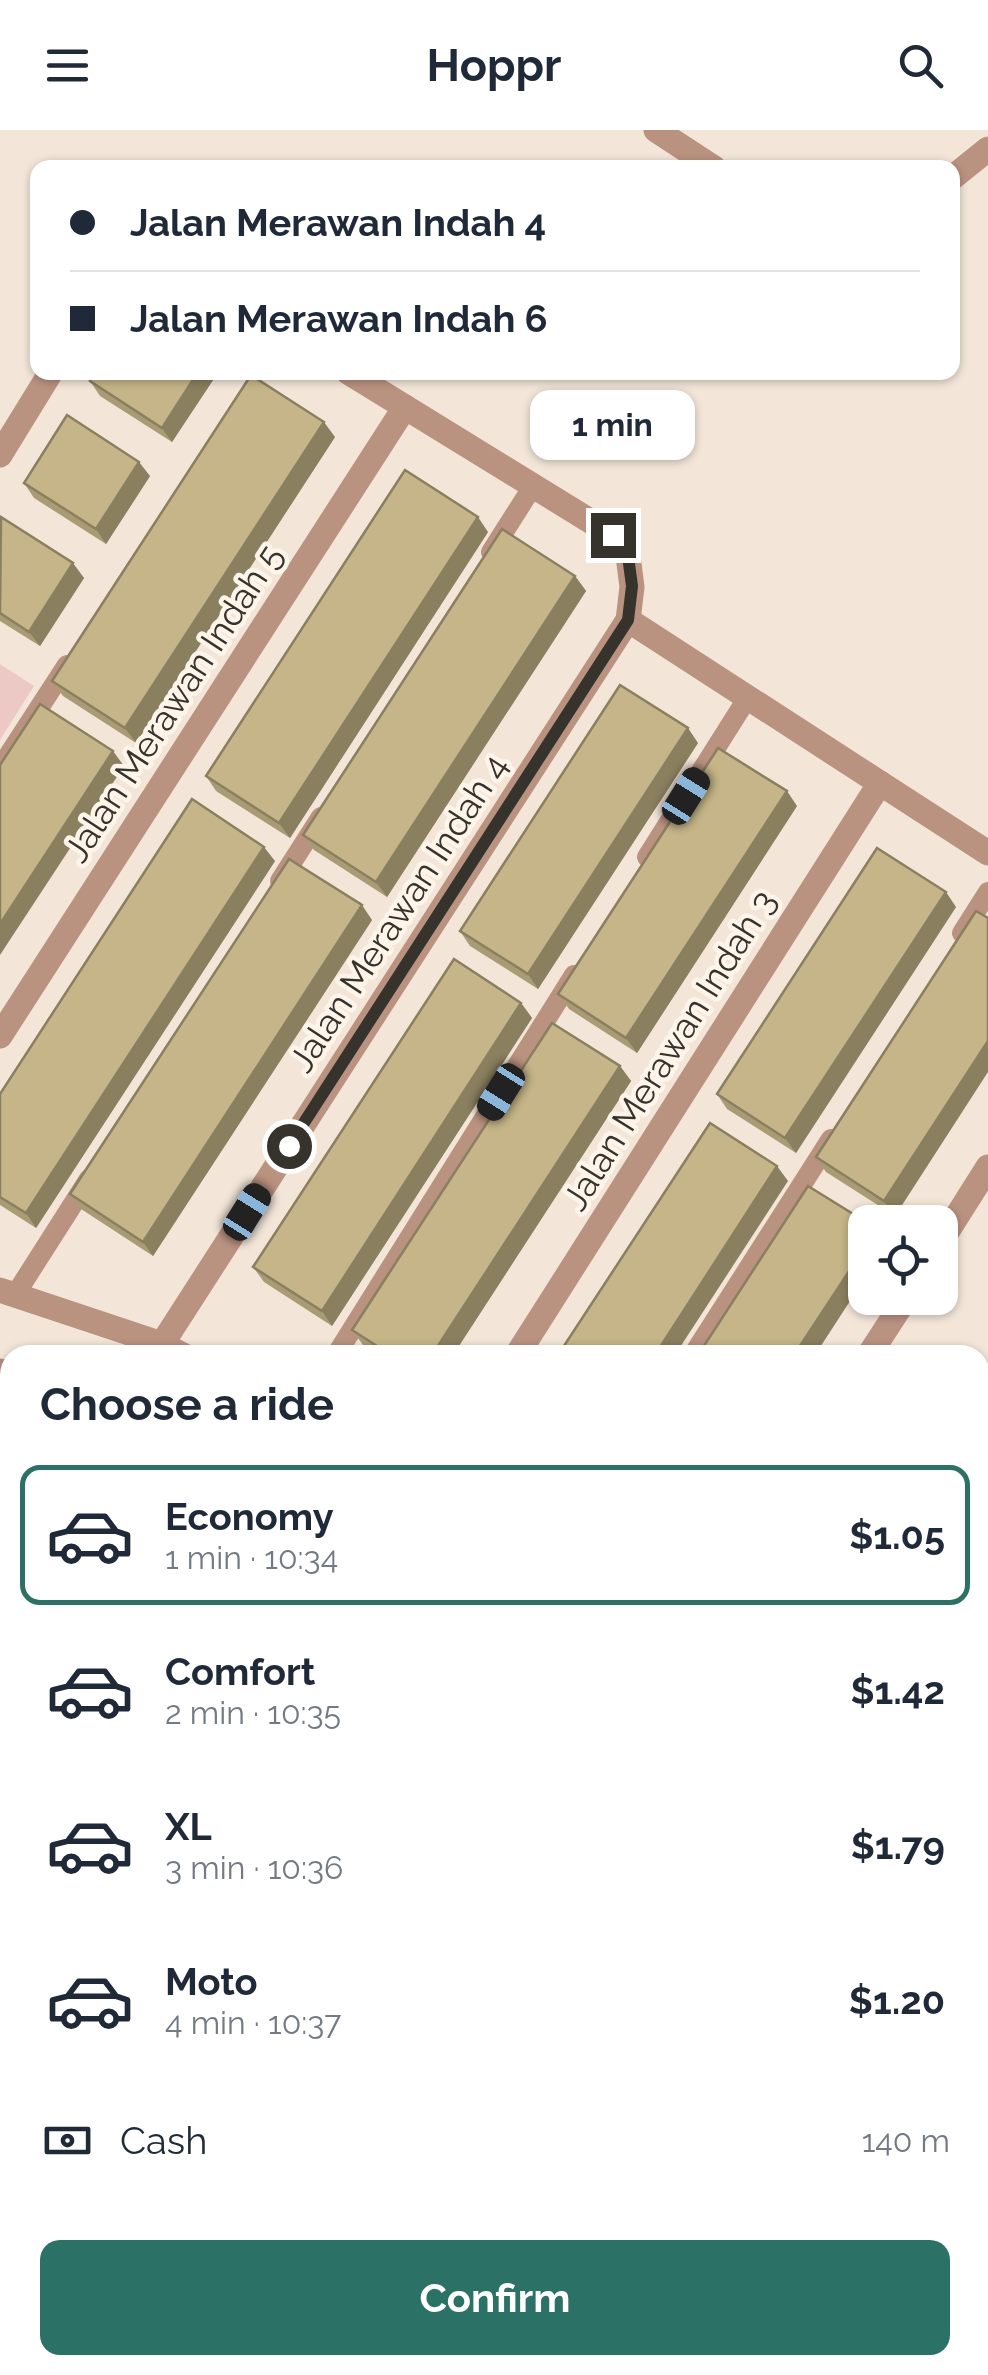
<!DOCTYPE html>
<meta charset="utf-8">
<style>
:root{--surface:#fff;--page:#f2f2f3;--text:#1f2937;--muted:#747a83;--line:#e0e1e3;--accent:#2b7166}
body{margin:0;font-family:Raleway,sans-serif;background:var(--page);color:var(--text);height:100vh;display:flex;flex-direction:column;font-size:38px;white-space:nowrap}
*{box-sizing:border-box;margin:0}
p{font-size:32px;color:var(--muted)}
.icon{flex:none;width:55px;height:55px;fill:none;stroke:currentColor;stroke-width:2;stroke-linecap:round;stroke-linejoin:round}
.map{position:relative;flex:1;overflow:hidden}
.panel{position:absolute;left:0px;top:1215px;width:990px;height:1030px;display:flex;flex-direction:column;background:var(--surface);border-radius:30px 30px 0 0;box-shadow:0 2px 8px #0004}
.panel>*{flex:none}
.top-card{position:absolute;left:30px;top:30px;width:930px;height:220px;border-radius:20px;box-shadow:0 2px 8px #0004;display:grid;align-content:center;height:220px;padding:0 40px;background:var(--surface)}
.buttons{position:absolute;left:848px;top:1075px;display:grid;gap:20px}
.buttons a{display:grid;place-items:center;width:110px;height:110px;border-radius:20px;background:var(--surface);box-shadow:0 2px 8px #0004;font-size:50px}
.end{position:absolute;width:45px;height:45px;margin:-22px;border:12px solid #36322c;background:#fff;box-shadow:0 0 0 5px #fff}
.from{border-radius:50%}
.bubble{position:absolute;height:70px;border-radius:20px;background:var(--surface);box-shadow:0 2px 8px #0004;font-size:32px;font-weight:700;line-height:70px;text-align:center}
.car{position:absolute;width:30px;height:60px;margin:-30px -15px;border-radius:12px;box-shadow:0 0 8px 2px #0007;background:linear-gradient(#222 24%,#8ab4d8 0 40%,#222 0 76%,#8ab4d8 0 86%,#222 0)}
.top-card b{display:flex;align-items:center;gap:35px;height:95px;font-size:38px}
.top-card b+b{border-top:2px solid var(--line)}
.top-card i{width:25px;height:25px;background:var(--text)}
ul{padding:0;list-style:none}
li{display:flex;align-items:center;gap:30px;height:140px;margin:0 20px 15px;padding:0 20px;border:5px solid transparent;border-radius:20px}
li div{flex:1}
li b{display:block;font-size:38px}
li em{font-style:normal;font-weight:700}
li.active{border-color:var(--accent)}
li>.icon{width:90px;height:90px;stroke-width:1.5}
h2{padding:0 40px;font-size:45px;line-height:120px}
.pay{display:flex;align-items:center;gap:25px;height:110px;padding:0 40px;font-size:38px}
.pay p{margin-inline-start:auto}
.primary-button{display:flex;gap:20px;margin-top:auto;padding:20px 40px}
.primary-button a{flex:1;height:115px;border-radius:20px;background:var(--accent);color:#fff;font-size:40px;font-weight:700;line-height:115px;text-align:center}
header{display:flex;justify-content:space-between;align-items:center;height:130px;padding:0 40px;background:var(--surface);font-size:45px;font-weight:700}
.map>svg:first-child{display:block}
</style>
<header><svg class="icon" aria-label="menu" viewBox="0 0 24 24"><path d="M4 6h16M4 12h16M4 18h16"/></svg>Hoppr<svg class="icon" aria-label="search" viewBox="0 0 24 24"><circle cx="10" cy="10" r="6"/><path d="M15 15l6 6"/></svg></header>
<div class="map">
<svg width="988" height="2245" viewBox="0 0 988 2245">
<rect width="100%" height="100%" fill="#f3e6d9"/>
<!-- green -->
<g fill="#edc9c6">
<path d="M0,534L34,556L0,610Z"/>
<path d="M988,1513V1593L980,1588V1525Z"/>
</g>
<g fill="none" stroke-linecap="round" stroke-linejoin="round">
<!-- service -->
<g stroke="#ba9280" stroke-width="20">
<path d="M491,422L533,356"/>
<path d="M0,638L67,535"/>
<path d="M647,727L748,567"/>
<path d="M280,751L321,687"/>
<path d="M962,803L988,762"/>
<path d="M15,1165L89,1049"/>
<path d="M336,1225L574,845"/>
<path d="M693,1225L831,1009"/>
</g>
<!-- minor -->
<g stroke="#ba9280" stroke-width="25">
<path d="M656,0L714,38"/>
<path d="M952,48L988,19"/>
<path d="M0,325L51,242"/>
<path d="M628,490L988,723"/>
<path d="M0,906L405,277"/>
<path d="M940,1113L988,1037"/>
<path d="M0,1160L162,1214L183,1225"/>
<path d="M162,1214L628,490L632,457L628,426L613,405L348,242"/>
<path d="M517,1225L880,653"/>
<path d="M869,1225L906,1168"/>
<path d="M0,1241L10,1244"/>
<path d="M0,1349L10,1353"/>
<path d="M980,1494L988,1482"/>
<path d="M0,1689L10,1694"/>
<path d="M0,2014L10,2016"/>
<path d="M322,2235L332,2245"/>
</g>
</g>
<!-- wall -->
<g fill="#a99c75">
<path d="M95,242H215L217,244L172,312L100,266L90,251Z"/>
<path d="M335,307L136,613L63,566L52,551Z"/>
<path d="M150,346L106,414L34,368L24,353Z"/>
<path d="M0,388L84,448L40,516L0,491Z"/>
<path d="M488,402L290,708L216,661L206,646Z"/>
<path d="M575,446L586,461L387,767L314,720L303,705Z"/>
<path d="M698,613L538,859L470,816L460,801Z"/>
<path d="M797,676L637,923L569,879L558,864Z"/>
<path d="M275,731L36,1098L0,1075V964Z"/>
<path d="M956,777L796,1023L727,979L717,964Z"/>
<path d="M976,781L895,1086L826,1042L816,1027Z"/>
<path d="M372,790L153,1126L81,1079L70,1064Z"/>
<path d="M521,873L532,888L332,1196L264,1152L253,1137Z"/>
<path d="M620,936L631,951L453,1225H379L363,1215L352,1200Z"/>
</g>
<!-- shaded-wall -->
<g fill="#8a7f5f">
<path d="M198,242H215L217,244L172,312L162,298Z"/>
<path d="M324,292L335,307L136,613L125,598Z"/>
<path d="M139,332L150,346L106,414L96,399Z"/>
<path d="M478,387L488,402L290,708L279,693Z"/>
<path d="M73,433L84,448L40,516L29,502Z"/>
<path d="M575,446L586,461L387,767L376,752Z"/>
<path d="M688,598L698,613L538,859L528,844Z"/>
<path d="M113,621L124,636L0,825V794Z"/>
<path d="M787,661L797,676L637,923L626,908Z"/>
<path d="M264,717L275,731L36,1098L26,1083Z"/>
<path d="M946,762L956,777L796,1023L785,1008Z"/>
<path d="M362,775L372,790L153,1126L143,1112Z"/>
<path d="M521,873L532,888L332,1196L322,1181Z"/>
<path d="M988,911V942L895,1086L884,1071Z"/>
<path d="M620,936L631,951L453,1225H432Z"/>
<path d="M777,1036L788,1051L675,1225H655Z"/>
<path d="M865,1117V1148L815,1225H794Z"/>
<path d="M988,1380V1411L980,1423V1392Z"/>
</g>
<!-- building -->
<g fill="#c5b588" stroke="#8a7f5f" stroke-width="2.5">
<path d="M95,242H198L162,298L90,251Z"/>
<path d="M251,245L324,292L125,598L52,551Z"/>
<path d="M67,285L139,332L96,399L24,353Z"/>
<path d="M405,340L478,387L279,693L206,646Z"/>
<path d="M1,387L73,433L29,502L0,483Z"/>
<path d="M502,399L575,446L376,752L303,705Z"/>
<path d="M620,555L688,598L528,844L460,801Z"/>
<path d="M40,574L113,621L0,794V635Z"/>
<path d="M718,618L787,661L626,908L558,864Z"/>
<path d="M192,669L264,717L26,1083L0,1067V964Z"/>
<path d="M877,718L946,762L785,1008L717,964Z"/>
<path d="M289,729L362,775L143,1112L70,1064Z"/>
<path d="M976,781L988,788V911L884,1071L816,1027Z"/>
<path d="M454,829L521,873L322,1181L253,1137Z"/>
<path d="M552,893L620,936L432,1225H391L352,1200Z"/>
<path d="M710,993L777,1036L655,1225H558Z"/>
<path d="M808,1056L866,1092L865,1117L794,1225H698Z"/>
<path d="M988,1292V1380L980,1392V1305Z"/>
</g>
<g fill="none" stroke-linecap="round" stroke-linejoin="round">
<!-- route -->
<path stroke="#36322c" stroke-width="12" d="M289,1016L628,490L632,456L628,426L613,405"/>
</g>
<g text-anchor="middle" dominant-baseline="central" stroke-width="9" stroke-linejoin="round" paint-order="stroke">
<!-- street labels -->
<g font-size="35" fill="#36322c" stroke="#fef4e9">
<text transform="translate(173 573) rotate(-57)">Jalan Merawan Indah 5</text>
<text transform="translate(398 783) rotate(-57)">Jalan Merawan Indah 4</text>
<text transform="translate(669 920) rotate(-58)">Jalan Merawan Indah 3</text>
</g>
</g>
</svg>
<div class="buttons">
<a><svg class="icon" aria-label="locate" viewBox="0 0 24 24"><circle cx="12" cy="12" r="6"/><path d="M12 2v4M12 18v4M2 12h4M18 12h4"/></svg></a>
</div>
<i class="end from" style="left:289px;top:1016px"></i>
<i class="end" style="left:613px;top:405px"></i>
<div class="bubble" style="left:530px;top:260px;width:165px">1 min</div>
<i class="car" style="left:686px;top:666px;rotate:32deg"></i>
<i class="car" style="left:501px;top:962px;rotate:212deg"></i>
<i class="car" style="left:247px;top:1082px;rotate:32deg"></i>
<div class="top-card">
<b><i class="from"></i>Jalan Merawan Indah 4</b>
<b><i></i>Jalan Merawan Indah 6</b>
</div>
<section class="panel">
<h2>Choose a ride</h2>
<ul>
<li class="active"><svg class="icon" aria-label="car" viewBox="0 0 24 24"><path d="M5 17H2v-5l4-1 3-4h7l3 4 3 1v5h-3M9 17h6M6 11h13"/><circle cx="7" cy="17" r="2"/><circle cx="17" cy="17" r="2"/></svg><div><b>Economy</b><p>1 min · 10:34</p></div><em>$1.05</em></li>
<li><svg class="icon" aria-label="car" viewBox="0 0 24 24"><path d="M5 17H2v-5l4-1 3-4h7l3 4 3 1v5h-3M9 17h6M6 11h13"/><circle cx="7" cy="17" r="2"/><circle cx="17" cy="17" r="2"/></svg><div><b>Comfort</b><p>2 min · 10:35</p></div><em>$1.42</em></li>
<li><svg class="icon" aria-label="car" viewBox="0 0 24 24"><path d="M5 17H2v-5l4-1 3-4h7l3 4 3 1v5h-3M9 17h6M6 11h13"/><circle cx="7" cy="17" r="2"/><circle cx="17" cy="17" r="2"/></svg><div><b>XL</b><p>3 min · 10:36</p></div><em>$1.79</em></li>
<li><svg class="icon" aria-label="car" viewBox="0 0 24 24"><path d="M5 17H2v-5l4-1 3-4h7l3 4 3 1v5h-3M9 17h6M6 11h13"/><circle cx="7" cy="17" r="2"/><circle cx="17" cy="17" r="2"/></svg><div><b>Moto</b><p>4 min · 10:37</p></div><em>$1.20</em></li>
</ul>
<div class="pay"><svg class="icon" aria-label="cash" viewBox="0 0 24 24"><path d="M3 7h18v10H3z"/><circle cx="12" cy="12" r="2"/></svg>Cash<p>140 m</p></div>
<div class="primary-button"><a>Confirm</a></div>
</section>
</div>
